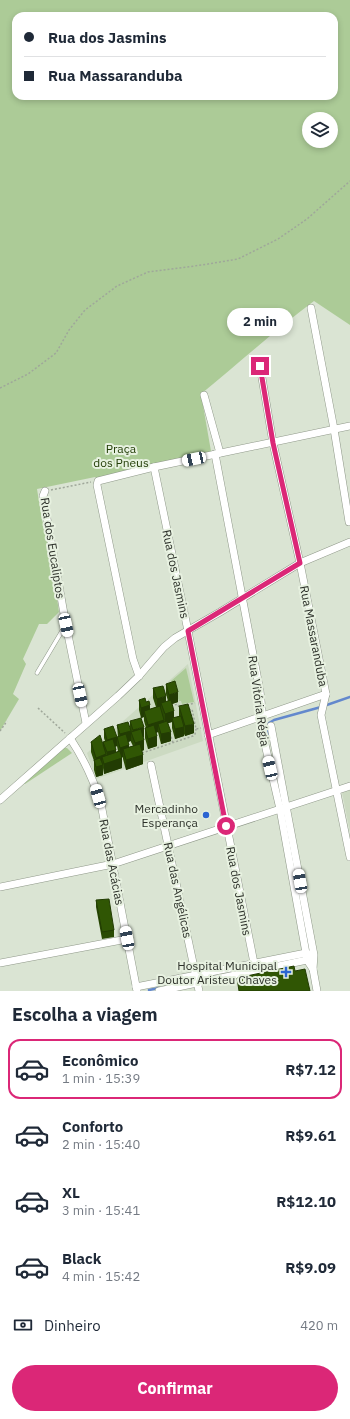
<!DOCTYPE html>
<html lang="pt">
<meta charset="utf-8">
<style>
:root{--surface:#fff;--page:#f6f6f7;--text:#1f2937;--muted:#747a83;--line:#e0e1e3;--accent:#db2777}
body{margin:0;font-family:"IBM Plex Sans",sans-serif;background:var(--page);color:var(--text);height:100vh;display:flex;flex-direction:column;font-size:15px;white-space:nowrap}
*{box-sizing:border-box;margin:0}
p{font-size:13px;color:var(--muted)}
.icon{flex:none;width:22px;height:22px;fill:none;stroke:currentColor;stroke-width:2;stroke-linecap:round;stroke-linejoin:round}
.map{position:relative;height:991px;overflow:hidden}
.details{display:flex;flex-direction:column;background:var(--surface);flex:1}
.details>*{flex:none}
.hud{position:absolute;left:12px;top:12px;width:326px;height:88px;border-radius:12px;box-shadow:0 2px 6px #0003;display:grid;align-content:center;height:88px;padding:0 12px;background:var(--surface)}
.tools{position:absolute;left:302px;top:112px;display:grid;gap:8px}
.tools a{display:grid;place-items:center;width:36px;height:36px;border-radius:50%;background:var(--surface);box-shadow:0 2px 6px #0003;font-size:20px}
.end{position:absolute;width:18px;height:18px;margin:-9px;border:5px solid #db2777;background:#fff;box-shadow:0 0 0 2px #fff}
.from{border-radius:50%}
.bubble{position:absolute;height:28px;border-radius:14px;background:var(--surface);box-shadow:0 2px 6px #0003;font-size:13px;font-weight:800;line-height:28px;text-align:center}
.car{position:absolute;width:12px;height:24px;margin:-12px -6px;border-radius:5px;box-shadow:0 0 3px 1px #0007;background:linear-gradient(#fff 24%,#345 0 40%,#fff 0 76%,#345 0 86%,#fff 0)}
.hud b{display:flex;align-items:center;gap:14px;height:38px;font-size:15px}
.hud b+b{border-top:1px solid var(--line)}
.hud i{width:10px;height:10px;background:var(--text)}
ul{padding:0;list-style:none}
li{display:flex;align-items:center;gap:12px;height:60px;margin:0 8px 6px;padding:0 4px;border:2px solid transparent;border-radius:12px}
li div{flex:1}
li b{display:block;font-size:15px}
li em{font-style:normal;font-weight:800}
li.on{border-color:var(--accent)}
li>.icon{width:36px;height:36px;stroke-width:1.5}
h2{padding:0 12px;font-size:18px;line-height:48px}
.pay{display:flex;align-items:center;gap:10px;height:44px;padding:0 12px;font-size:15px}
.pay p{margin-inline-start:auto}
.action{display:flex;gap:8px;margin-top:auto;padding:8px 12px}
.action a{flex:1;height:46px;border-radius:24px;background:var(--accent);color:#fff;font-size:16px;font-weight:800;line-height:46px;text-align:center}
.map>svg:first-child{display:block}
</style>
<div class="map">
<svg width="350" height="991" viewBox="0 0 350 991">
<rect width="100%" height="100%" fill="#dae4d3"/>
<!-- built -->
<g fill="#ccdac2">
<path d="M188,664L203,741L96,779L87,753Z"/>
<path d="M350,789V832L342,792Z"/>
</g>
<!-- green -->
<g fill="#accb97" fill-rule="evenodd">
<path d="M0,0H350V325L314,301C275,330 239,363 201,394L212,457L102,482L95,477L37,489L42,520L49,542L59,612L47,624H39L23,659L26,664L13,694L19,699L0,731ZM16,16H334V96H16ZM309,119H331V141H309Z"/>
<path d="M186,668L194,702L182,704L181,701H179L171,681Z"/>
<path d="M64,748H67L72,753L25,784L24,783Z"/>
</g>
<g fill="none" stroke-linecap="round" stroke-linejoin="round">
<!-- stream -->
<g stroke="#6388cd" stroke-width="2.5">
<path d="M269,734L268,728L269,723L274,720L321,707L350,697"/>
<path d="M149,990L159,988"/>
</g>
<!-- lane casing -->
<g stroke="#8f9889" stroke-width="4.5">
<path id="lane" d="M37,673L65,626"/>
</g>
<!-- street casing -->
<g stroke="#8f9889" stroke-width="8">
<g id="street">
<path d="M311,308L334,429L349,522"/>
<path d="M260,366L273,443L300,563L326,694L321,715L350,857"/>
<path d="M204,395L220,453"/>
<path d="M215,454L260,691L262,710L261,727L280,809L306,953L307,960L313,969L317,991"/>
<path d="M154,467L188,631L254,963"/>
<path d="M45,491L43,496L66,625L86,723"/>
<path d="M139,676L133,659L97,485L98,481L154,467L350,426"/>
<path d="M271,726L314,955L313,969"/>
<path d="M208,735L326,694"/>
<path d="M70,738C84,759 94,781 101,804L137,991"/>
<path d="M151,765L199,991"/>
<path d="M0,800L118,696L139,676L164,647L175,638L220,612L300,563L350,542"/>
<path d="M0,887L113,864L350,786"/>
<path d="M0,963L127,939"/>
<path d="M136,987L306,953L309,954"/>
<path d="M159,991L307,960L311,957"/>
</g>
</g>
<!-- path -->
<g stroke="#9fa79a" stroke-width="1.5" stroke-dasharray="2 2" stroke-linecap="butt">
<path d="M0,388L28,374L56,353L69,330L85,310L117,286L148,272L202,265L238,259L278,239L307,219L350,181"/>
<path d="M51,490L91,482"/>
<path d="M187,705L195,703"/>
<path d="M171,706L178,704L179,707"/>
<path d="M38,708L65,733"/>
<path d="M189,710L192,709L196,729L201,728"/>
<path d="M0,731L7,721"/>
<path d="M170,733L173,743"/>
<path d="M142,753L193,736L195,734L196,729"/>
</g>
<!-- lane -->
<use href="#lane" stroke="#fff" stroke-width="3.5"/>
<!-- street -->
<use href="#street" stroke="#fff" stroke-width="7"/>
</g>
<!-- wall -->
<g fill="#294a03" fill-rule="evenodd">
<path d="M166,684L178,702L172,704L174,718L179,716V706L194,733L185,736L184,734V736L175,739L172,728V722L168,723L171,741L161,744L158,732L156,733L157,746L148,749L145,738V728H146L144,721V717L141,718L139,710V700L146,702L150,709L156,707L153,698V688L166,702L168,701L166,694Z"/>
<path d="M130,721L144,737H143L144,750L142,751L143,764L126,770L123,759V757H122V768L104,774L103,768V775L96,777L94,770V761L91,752V742L103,746V742L105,741L104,738V729L117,737H118L117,725L130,730ZM131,732V742L133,746L129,747L128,742L131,741ZM117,746L118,751L116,752L115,747Z"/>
<path d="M96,900L114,930V937L102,939L96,907Z"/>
</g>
<!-- shaded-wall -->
<g fill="#223c03">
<path d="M178,692V702L169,705V695Z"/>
<path d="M166,696V706L161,703V708L157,709V699Z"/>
<path d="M150,705V715L144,711V717L141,718V708Z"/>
<path d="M174,711V721L172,718V722L165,724V714Z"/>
<path d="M164,720V730L158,724V732L148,735V725Z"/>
<path d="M194,724V733L185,736V726Z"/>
<path d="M144,727V737L134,740L133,737V730Z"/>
<path d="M184,727V736L175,739V729Z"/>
<path d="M131,731V741L120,744V734Z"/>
<path d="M171,732V741L161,744V734Z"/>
<path d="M157,736V746L148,749V739Z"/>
<path d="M117,737V746L107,749V740Z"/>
<path d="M144,740V750L135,753V743Z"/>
<path d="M129,745V755L123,749V757L120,758V748Z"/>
<path d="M116,750V759L107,762V752Z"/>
<path d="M106,754V763L122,758V768L104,774V764L102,757L103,775L96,777V758Z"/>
<path d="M143,755V764L126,770V760Z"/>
</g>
<!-- building -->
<g fill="#305604" stroke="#223c03">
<path d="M175,681L178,692L169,695L166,684Z"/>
<path d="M163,686L166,696L157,699L153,688Z"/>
<path d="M145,698L146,702L149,701L150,705L141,708L139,700Z"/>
<path d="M171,700L174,711L165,714L161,703Z"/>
<path d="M188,704L194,724L185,726L179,706Z"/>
<path d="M160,706L164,720L148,725L144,711Z"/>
<path d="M181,716L184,727L175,729L172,718Z"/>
<path d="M141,718L144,727L133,730L130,721Z"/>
<path d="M167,721L171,732L161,734L158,724Z"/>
<path d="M128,722L131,731L120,734L117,725Z"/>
<path d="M154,725L157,736L148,739L145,728Z"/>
<path d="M113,726L117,737L107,740L104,729Z"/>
<path d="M141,729L144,740L135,743L131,732Z"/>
<path d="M126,734L129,745L120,748L117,737Z"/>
<path d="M100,735L106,754L96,758L91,742Z"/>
<path d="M113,739L116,750L107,752L103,742Z"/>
<path d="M140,744L143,755L126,760L123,749Z"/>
<path d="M120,751L122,758L104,764L102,757Z"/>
<path d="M100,758L103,765L96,767L94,760Z"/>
<path d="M109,899L114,930L102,932L96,900Z"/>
<path d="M294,966L295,971L305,969L310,991H239L237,978Z"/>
</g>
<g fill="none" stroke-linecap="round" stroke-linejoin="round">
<!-- route -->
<path stroke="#db2777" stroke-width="5" d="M226,826L188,631L300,563L273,443L260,366"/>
</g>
<!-- markers -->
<g fill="#2c65d2" stroke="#e7f1e0" stroke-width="1.5">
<circle cx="206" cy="815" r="4"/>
<path d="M284 966h4v4h4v4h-4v4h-4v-4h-4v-4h4z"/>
</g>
<g text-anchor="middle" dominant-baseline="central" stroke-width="4" stroke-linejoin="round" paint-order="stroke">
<!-- park labels -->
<g font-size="12" fill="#233e07" stroke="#e7f1e0">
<text x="121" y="448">Praça<tspan x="121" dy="14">dos Pneus</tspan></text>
</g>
<!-- street labels -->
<g font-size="12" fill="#2d312a" stroke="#e7f1e0">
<text transform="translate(53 548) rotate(81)">Rua dos Eucaliptos</text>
<text transform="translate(176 574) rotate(78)">Rua dos Jasmins</text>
<text transform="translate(314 636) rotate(79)">Rua Massaranduba</text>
<text transform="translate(259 701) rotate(82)">Rua Vitória Régia</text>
<text transform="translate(112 862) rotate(79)">Rua das Acácias</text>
<text transform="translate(178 890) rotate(78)">Rua das Angélicas</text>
<text transform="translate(239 891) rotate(79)">Rua dos Jasmins</text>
</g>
<!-- poi labels -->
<g font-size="12" fill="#2d312a" stroke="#e7f1e0" text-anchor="end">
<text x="198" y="808">Mercadinho<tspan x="198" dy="14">Esperança</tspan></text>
<text x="277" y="965">Hospital Municipal<tspan x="277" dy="14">Doutor Aristeu Chaves</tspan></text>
</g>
</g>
</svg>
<div class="tools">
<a><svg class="icon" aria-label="layers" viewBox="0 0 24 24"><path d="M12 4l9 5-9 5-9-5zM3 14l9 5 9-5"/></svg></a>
</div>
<i class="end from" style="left:226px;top:826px"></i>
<i class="end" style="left:260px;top:366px"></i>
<div class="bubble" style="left:227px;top:308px;width:66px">2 min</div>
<i class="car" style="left:194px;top:459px;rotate:258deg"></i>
<i class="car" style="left:66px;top:625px;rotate:168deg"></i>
<i class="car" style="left:80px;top:695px;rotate:168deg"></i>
<i class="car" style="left:270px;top:768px;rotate:347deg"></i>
<i class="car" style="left:98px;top:796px;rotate:344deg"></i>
<i class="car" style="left:300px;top:881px;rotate:350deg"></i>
<i class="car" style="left:127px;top:938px;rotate:349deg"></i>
<div class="hud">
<b><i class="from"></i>Rua dos Jasmins</b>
<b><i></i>Rua Massaranduba</b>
</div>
</div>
<section class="details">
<h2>Escolha a viagem</h2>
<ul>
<li class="on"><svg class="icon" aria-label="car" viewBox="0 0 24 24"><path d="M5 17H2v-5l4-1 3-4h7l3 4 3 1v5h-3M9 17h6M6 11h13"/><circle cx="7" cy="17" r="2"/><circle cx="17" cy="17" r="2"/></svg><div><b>Econômico</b><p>1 min · 15:39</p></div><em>R$7.12</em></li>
<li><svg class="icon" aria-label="car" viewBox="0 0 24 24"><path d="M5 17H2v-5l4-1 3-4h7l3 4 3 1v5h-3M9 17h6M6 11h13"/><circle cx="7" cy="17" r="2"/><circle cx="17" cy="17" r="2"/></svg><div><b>Conforto</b><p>2 min · 15:40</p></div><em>R$9.61</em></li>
<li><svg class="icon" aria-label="car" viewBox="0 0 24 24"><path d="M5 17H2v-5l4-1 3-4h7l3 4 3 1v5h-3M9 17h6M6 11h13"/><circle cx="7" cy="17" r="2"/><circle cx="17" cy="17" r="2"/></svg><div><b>XL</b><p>3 min · 15:41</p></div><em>R$12.10</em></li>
<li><svg class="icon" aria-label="car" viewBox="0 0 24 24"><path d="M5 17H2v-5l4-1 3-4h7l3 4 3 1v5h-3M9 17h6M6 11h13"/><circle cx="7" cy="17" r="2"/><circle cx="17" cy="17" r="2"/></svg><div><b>Black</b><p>4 min · 15:42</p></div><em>R$9.09</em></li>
</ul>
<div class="pay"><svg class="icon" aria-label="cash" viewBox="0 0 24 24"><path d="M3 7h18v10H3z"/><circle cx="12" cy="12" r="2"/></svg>Dinheiro<p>420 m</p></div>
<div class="action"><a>Confirmar</a></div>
</section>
